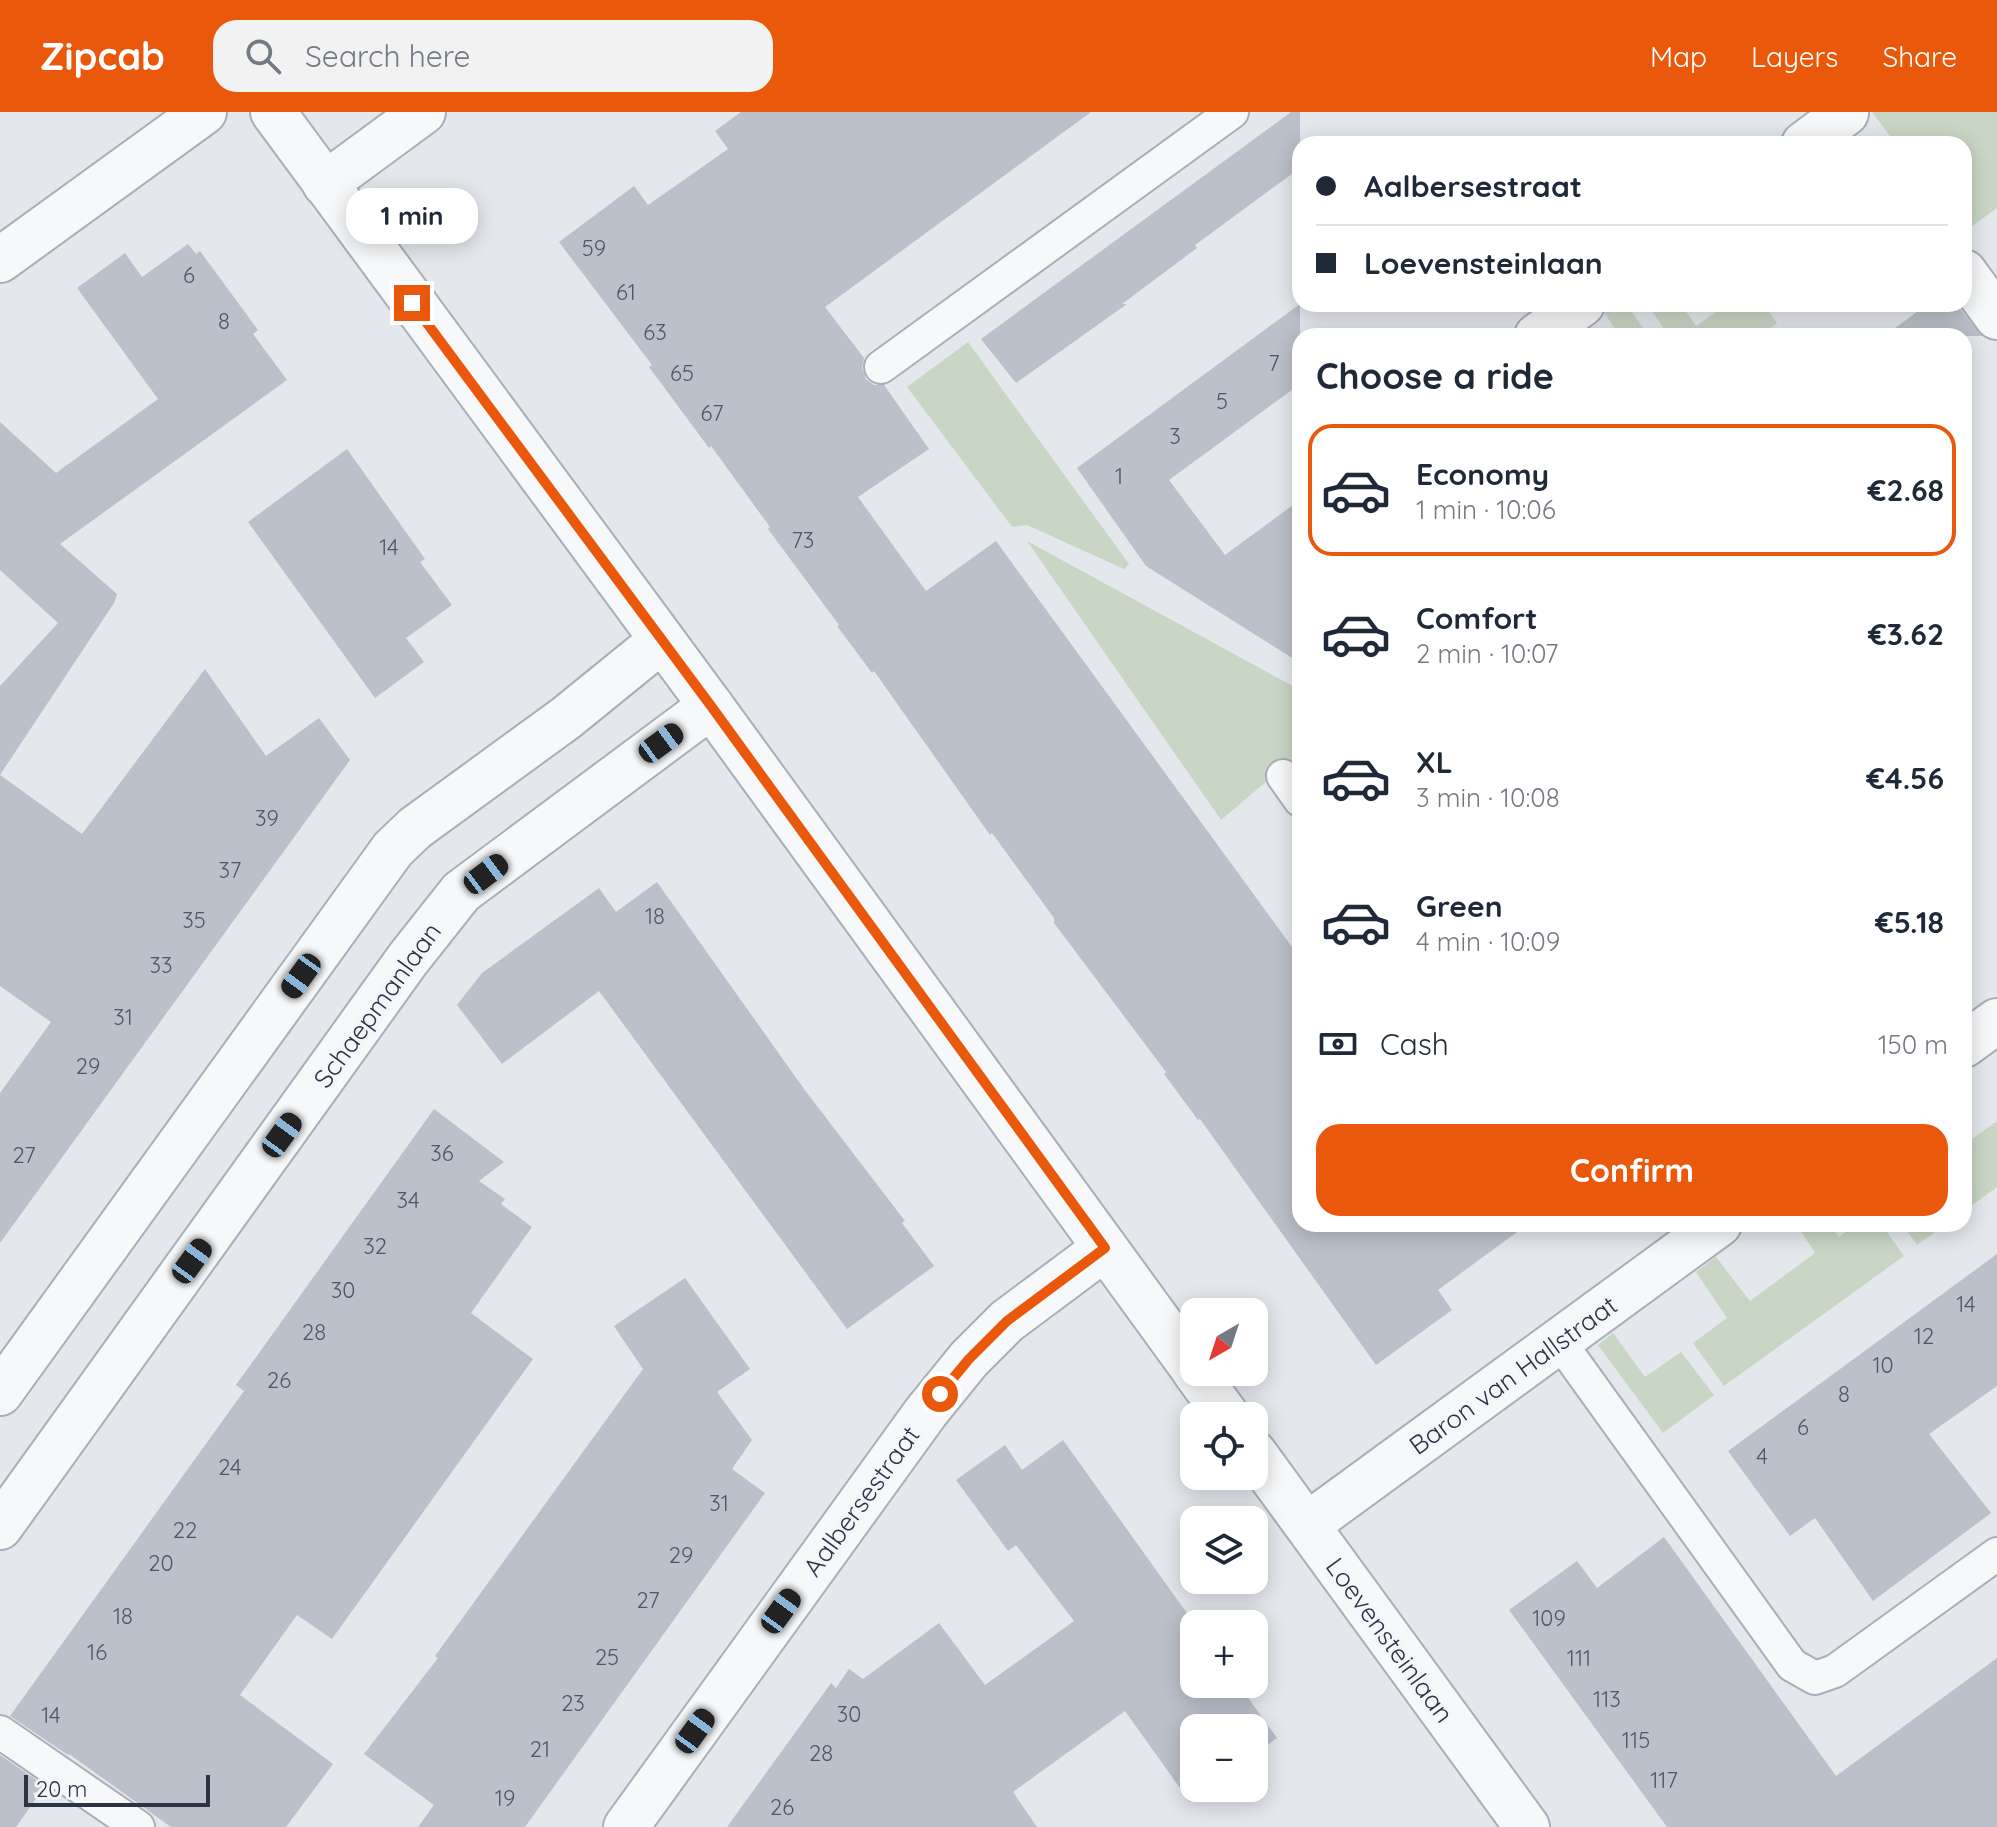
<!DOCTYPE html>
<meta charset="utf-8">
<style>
:root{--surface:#fff;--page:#f2f2f3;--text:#1f2937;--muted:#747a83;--line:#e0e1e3;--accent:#ea580c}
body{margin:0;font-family:Quicksand,sans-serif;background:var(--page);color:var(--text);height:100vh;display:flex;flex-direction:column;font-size:30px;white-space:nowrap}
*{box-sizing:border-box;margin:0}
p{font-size:26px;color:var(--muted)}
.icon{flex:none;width:44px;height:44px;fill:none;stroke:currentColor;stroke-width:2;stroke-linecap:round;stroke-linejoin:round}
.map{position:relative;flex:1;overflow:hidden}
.side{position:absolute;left:1292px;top:216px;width:680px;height:904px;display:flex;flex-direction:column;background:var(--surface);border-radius:24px;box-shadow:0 4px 20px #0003}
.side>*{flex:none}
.guide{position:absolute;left:1292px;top:24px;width:680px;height:176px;border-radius:24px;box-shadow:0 4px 20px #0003;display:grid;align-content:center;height:176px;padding:0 24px;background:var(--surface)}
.needle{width:52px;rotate:219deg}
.controls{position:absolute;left:1180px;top:1186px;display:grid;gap:16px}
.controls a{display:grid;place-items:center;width:88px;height:88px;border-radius:16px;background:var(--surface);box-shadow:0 4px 20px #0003;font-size:40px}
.scale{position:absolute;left:24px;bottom:20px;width:186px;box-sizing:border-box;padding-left:8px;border:4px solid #2b3445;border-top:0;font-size:22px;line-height:28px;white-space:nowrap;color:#2b3445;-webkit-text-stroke:6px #f4f6f9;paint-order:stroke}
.end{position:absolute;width:36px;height:36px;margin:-18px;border:10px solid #ea580c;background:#fff;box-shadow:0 0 0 4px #fff}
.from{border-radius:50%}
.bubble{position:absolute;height:56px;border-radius:24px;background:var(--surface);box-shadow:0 4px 20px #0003;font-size:26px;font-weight:700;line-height:56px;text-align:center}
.car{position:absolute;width:24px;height:48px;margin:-24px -12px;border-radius:10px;box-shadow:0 0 6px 2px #0007;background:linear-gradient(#222 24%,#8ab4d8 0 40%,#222 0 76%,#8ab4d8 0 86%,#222 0)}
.guide b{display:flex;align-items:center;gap:28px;height:76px;font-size:30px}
.guide b+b{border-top:2px solid var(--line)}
.guide i{width:20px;height:20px;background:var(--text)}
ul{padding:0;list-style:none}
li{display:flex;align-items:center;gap:24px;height:132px;margin:0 16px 12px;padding:0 8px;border:4px solid transparent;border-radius:24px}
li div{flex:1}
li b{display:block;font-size:30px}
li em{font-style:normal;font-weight:700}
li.selected{border-color:var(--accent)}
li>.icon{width:72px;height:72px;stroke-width:1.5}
h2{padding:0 24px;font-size:36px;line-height:96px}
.pay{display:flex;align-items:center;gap:20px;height:88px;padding:0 24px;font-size:30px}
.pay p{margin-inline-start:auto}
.action{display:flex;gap:16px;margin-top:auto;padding:16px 24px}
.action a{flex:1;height:92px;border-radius:24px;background:var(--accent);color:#fff;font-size:32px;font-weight:700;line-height:92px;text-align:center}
header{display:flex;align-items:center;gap:48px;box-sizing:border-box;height:112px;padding:0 40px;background:var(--accent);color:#fff}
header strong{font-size:38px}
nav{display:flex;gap:44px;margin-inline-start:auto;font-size:28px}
.search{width:560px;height:72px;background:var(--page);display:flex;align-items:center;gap:20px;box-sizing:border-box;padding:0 28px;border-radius:24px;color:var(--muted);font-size:30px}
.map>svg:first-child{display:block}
</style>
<header>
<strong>Zipcab</strong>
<div class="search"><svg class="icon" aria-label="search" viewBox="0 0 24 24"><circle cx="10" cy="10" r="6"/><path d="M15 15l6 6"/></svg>Search here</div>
<nav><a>Map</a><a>Layers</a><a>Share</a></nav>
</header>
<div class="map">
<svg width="1997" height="1715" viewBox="0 0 1997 1715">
<rect width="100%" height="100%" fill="#e4e7ec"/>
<!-- green -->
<g fill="#c9d6c5">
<path d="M1872,0H1997V96L1964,120V32H1896Z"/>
<path d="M1617,192H1626L1649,224H1619L1605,201Z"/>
<path d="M1647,192H1681L1696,214L1727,192H1763L1777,211L1760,224H1669Z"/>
<path d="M968,230L1129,452L1124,457L1027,413L1012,415L907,275Z"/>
<path d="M1027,429L1300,578V641L1221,708Z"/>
<path d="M1997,1009V1075L1964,1099V1033Z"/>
<path d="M1796,1112H1829L1839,1125L1856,1112H1881L1904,1144L1724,1274L1693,1231L1727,1206L1696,1160L1716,1145L1750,1189L1815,1141Z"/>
<path d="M1902,1112H1946L1917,1133Z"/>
<path d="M1613,1221L1645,1265L1681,1240L1714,1283L1663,1321L1598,1233Z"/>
</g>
<!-- building -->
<g fill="#bbc0ca">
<path d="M741,0H1091L825,195L864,246L862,256L866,267L874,273H884L929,337L858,385L926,479L996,429L1300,846V1112H1528L1438,1178L1452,1198L1376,1253L1200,1007L1198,1008L1164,962L1166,960L1054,811V806L992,721L990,723L874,559L872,561L837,514L839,513L768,417L770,415L711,334L709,336L649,255L652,253L559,130L634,74L648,93L728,37L715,19Z"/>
<path d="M1291,0H1300V56L1195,133L1197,136L1122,192H1127L1016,271L981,227Z"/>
<path d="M188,132L196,142L200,139L258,218L253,222L287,268L60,432L117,482L114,491L0,663L82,722L205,557L266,644L319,606L350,648L0,1131V981L51,910L0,874V574L58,511L0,458V310L56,361L158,287L77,176L125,141L142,165Z"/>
<path d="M1300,192V272L1169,368L1225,443L1300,388V551L1146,454L1077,356Z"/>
<path d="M1928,192H1956L1982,224H1884Z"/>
<path d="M347,337L425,447L420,450L452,493L406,526L424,550L375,586L248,410Z"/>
<path d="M657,770L804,977L905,1109L902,1111L934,1154L847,1217L599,879L502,952L457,893L482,861L599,776L616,800Z"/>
<path d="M434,997L504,1050L479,1069L505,1087L501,1092L532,1115L471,1201L533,1247L332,1527L297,1503L240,1583L333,1652L286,1715H171L69,1642L68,1643L10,1604L244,1279L236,1273Z"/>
<path d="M1997,1142V1274L1929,1322L1991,1401L1873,1489L1815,1406L1790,1424L1728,1339Z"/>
<path d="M685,1166L750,1257L717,1280L752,1328L732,1357L765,1381L525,1715H418L434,1693L364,1642L438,1546L435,1544L643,1257L614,1214Z"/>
<path d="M1063,1328L1194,1511V1572H1238L1277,1626L1254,1643V1616H1194V1676H1209L1190,1690L1125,1599L1013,1680L1037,1715H727L831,1571L836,1576L849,1557L863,1567L939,1511L985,1573L1074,1509L1016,1433L1008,1439L956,1368L1005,1333L1022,1358Z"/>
<path d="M1664,1425L1836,1664L1997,1546V1715H1667L1509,1498L1577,1449L1597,1476Z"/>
<path d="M0,1643L45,1674L16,1715H0Z"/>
</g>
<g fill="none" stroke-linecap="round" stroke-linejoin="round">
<!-- service casing -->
<g stroke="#a9aeb7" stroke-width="36">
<g id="service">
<path d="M881,255L1232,0"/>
<path d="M1283,664L1300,688"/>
<path d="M1559,1229L1792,1553L1815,1566L1835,1559L1997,1442"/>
<path d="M0,1620L138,1715"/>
</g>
</g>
<!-- minor casing -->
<g stroke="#a9aeb7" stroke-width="48">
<g id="minor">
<path d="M273,0L711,594L1194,1258"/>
<path d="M1804,32L1846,1"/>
<path d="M325,72L423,0"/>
<path d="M0,148L204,0"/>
<path d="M1964,160L1997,205"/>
<path d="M1537,224L1582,192"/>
<path d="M1964,933L1997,909"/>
<path d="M1195,1260L1227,1304"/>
<path d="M0,1281L393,737L415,716L566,606L662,528"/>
<path d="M1254,1341L1527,1715"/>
<path d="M1307,1413L1719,1112"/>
<path d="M0,1415L408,847L461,780L711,594"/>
<path d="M626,1715L926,1300L969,1247L1007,1209L1105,1136"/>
</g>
</g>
<!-- service -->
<use href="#service" stroke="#f7f8fa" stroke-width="32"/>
<!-- minor -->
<use href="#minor" stroke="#f7f8fa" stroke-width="44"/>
</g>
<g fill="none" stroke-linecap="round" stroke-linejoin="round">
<!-- route -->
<path stroke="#ea580c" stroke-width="10" d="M412,191L711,594L1105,1136L1007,1209L969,1247L940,1282"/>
</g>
<g text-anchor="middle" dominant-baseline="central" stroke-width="7" stroke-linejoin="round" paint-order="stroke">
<!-- number labels -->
<g font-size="22" fill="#4f5766">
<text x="594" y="136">59</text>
<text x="189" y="163">6</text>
<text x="626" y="180">61</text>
<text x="224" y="209">8</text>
<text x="655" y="220">63</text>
<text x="1274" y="251">7</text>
<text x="682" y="261">65</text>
<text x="1222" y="289">5</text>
<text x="712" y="301">67</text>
<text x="1175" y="324">3</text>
<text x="1119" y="364">1</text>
<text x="803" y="428">73</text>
<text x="389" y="435">14</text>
<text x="267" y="706">39</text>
<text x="230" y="758">37</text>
<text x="655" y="804">18</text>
<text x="194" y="808">35</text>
<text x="161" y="853">33</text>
<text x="123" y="905">31</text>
<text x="88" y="954">29</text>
<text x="442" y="1041">36</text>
<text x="24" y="1043">27</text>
<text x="408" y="1088">34</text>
<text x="375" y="1134">32</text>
<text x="343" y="1178">30</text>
<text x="1966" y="1192">14</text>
<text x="314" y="1220">28</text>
<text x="1924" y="1224">12</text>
<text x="1883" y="1253">10</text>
<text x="279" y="1268">26</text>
<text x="1844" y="1282">8</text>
<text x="1803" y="1315">6</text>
<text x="1762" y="1344">4</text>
<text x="230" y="1355">24</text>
<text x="719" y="1391">31</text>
<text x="185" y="1418">22</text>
<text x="681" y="1443">29</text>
<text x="161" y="1451">20</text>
<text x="648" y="1488">27</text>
<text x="123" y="1504">18</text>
<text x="1549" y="1506">109</text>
<text x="97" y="1540">16</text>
<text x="607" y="1545">25</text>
<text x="1579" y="1546">111</text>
<text x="1607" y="1587">113</text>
<text x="573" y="1591">23</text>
<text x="849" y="1602">30</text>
<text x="51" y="1603">14</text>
<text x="1636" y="1628">115</text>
<text x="540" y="1637">21</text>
<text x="821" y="1641">28</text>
<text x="1664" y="1668">117</text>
<text x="505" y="1686">19</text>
<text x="782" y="1695">26</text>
</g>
<!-- street labels -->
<g font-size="26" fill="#2b3445" stroke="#f4f6f9">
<text transform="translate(377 893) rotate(-54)">Schaepmanlaan</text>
<text transform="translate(1513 1263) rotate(-36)">Baron van Hallstraat</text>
<text transform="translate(861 1389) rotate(-54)">Aalbersestraat</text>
<text transform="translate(1390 1528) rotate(54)">Loevensteinlaan</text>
</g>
</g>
</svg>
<div class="controls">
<a><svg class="needle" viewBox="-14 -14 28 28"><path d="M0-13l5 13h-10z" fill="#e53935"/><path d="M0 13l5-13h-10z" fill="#747a83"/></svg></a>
<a><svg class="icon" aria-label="locate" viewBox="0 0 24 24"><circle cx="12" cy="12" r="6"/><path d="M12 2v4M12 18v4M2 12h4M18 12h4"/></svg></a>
<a><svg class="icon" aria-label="layers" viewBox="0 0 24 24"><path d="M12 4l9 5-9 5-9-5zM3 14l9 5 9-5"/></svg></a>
<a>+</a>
<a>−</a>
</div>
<div class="scale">20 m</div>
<i class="end from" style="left:940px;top:1282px"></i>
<i class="end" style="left:412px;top:191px"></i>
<div class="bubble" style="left:346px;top:76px;width:132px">1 min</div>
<i class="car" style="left:661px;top:631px;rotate:54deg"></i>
<i class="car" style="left:486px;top:762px;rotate:53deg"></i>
<i class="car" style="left:301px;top:864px;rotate:216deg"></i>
<i class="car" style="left:282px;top:1023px;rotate:36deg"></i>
<i class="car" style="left:192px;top:1149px;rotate:36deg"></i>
<i class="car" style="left:781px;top:1499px;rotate:36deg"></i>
<i class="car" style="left:695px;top:1619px;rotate:36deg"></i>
<div class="guide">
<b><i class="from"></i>Aalbersestraat</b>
<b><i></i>Loevensteinlaan</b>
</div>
<section class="side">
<h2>Choose a ride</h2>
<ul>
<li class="selected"><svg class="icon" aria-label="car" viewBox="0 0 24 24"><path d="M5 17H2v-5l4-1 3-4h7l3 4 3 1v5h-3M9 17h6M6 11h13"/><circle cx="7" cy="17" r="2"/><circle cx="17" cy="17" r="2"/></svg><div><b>Economy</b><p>1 min · 10:06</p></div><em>€2.68</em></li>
<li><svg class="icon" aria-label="car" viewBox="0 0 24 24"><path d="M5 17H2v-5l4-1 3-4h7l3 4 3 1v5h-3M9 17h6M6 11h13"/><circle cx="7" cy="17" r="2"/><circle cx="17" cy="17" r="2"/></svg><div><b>Comfort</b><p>2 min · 10:07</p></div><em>€3.62</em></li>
<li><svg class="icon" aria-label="car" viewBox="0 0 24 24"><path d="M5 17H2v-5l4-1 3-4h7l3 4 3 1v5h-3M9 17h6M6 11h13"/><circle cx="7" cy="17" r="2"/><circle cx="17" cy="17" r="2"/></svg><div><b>XL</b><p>3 min · 10:08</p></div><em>€4.56</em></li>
<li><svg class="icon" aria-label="car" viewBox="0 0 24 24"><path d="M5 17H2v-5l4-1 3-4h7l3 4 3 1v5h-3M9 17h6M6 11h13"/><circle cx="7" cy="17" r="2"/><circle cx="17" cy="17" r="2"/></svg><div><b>Green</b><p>4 min · 10:09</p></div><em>€5.18</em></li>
</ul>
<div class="pay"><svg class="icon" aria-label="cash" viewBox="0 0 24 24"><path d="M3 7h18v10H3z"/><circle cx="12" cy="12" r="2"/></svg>Cash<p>150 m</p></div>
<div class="action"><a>Confirm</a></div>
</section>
</div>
